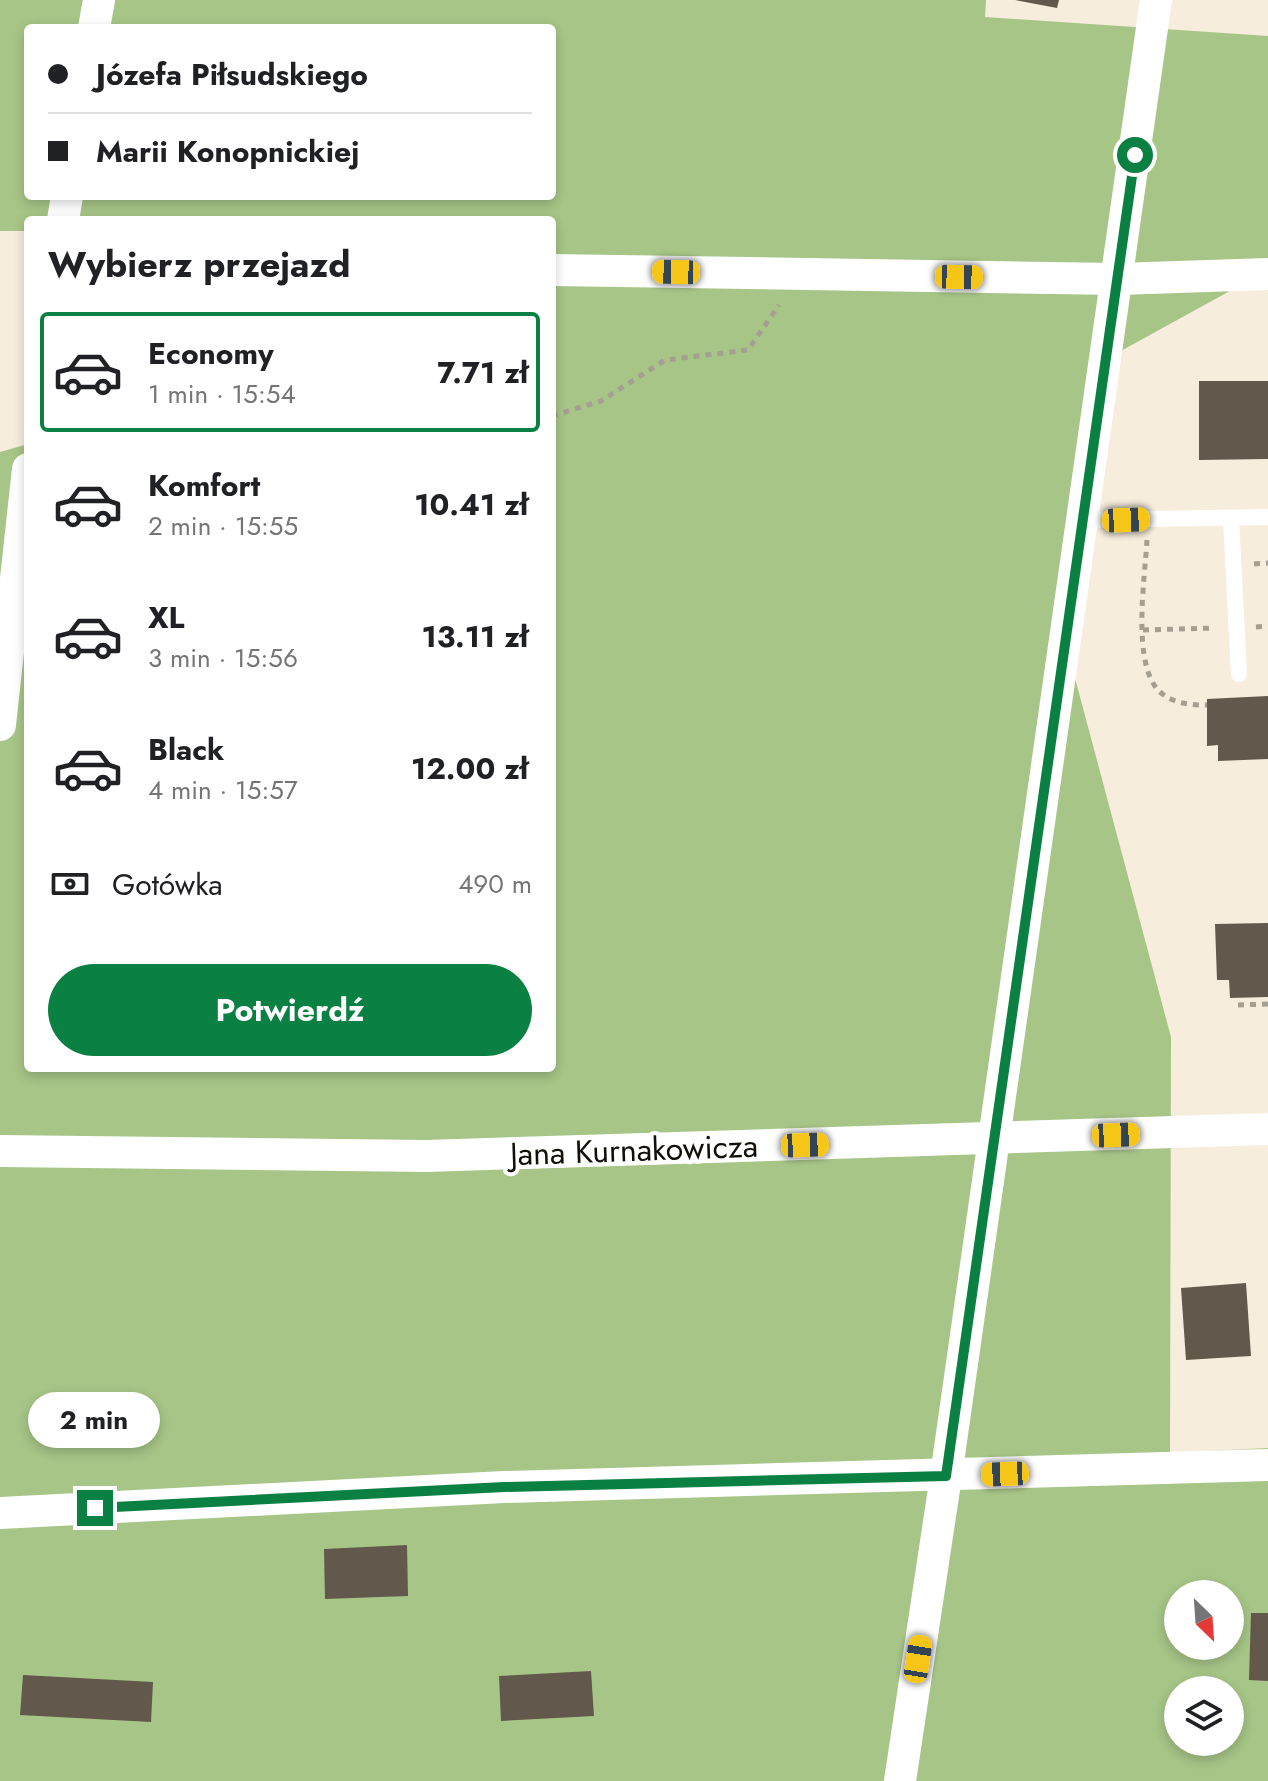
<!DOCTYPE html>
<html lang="pl">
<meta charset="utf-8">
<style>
:root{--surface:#fff;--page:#f6f6f6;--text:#202124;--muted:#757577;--line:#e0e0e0;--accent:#0b8043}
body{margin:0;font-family:Jost,sans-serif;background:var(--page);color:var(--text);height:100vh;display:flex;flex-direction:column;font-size:30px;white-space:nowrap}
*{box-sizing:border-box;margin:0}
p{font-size:26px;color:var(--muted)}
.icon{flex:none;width:44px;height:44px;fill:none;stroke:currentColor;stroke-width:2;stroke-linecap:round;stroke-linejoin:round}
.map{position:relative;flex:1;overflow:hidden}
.drawer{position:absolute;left:24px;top:216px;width:532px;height:856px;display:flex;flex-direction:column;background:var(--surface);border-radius:8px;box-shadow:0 4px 12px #0003}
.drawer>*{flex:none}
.banner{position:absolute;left:24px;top:24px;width:532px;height:176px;border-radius:8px;box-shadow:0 4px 12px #0003;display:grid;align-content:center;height:176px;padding:0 24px;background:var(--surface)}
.needle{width:52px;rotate:155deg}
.tools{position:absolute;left:1164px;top:1580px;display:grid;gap:16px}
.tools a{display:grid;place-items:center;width:80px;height:80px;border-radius:50%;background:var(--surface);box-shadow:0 4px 12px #0003;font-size:40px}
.end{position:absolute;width:36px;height:36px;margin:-18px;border:10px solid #0b8043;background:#fff;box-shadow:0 0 0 4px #fff}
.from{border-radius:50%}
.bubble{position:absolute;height:56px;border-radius:28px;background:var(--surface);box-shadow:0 4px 12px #0003;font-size:26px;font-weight:700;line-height:56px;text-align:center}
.car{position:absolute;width:24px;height:48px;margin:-24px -12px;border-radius:10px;box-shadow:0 0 6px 2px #0007;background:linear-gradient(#f5c518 24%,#345 0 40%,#f5c518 0 76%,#345 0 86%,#f5c518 0)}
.banner b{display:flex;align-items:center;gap:28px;height:76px;font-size:30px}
.banner b+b{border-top:2px solid var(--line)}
.banner i{width:20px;height:20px;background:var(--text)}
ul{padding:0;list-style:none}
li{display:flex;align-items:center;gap:24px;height:120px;margin:0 16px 12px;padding:0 8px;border:4px solid transparent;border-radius:8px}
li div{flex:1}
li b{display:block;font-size:30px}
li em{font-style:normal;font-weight:700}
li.active{border-color:var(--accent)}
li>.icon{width:72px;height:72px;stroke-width:1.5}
h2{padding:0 24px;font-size:36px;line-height:96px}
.pay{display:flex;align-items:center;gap:20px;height:88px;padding:0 24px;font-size:30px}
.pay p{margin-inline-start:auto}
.primary-button{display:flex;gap:16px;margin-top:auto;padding:16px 24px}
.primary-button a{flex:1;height:92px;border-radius:48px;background:var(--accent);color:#fff;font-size:32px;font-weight:700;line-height:92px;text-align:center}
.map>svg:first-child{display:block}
</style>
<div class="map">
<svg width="1268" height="1781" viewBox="0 0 1268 1781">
<rect width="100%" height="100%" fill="#f6eddd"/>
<!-- forest -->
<path fill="#a7c587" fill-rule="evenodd" d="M0,0H986L985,17L1268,36V270L1119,352L1072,667L1171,1037L1170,1453L1268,1448V1781H0V452L28,444V1068H552V220H28V231H0ZM28,28H552V196H28ZM1178,1594H1230V1646H1178ZM1178,1690H1230V1742H1178Z"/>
<!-- building -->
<g fill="#62594c">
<path d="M1015,0H1059L1057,8Z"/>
<path d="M1199,381H1268V459L1199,460Z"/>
<path d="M1268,696V759L1218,761V745L1207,746V699Z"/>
<path d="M1268,923V997L1230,998L1229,980H1217L1215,924Z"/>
<path d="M1246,1283L1251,1356L1186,1360L1181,1288Z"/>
<path d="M407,1545L408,1596L325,1599L324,1549Z"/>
<path d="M1251,1613H1268V1681L1249,1680Z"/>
<path d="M591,1671L594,1716L501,1721L499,1676Z"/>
<path d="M23,1675L153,1682L151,1722L20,1715Z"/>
</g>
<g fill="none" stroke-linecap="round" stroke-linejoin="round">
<!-- path -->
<g stroke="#a59f92" stroke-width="5" stroke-dasharray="6 6" stroke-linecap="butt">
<path d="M552,416L601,401L665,360L748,350L779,305"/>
<path d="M1147,540C1145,578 1131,665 1160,692C1174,704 1190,705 1207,705"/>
<path d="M1254,564L1268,563"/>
<path d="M1256,627L1268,626"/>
<path d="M1143,630L1214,628"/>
<path d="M1238,1005L1268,1004"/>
</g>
<!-- lane -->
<g stroke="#fff" stroke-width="16">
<path d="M1231,519L1239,674"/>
<path d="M1081,520L1268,517"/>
</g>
<!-- street -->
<g stroke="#fff" stroke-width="32">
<path d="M94,28L99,0"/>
<path d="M63,220L67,196"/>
<path d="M552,270L1118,279L1268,274"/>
<path d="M0,725L28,469"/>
<path d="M0,1151L426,1156L1268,1129"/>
<path d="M0,1513L504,1487L1268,1465"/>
<path d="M900,1781L946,1476L1156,0"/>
</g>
</g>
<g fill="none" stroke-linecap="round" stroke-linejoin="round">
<!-- route -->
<path stroke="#0b8043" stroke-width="10" d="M95,1508L504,1487L946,1476L1135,155"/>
</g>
<g text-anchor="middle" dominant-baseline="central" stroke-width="8" stroke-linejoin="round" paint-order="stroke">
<!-- street labels -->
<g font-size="32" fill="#120f0a" stroke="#fff">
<text transform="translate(634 1150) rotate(-2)">Jana Kurnakowicza</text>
</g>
</g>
</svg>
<div class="tools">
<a><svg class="needle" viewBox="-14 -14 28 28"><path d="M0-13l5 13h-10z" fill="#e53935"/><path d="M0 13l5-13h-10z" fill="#757577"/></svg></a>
<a><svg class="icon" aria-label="layers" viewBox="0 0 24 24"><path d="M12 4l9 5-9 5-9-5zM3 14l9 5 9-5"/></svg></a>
</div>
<i class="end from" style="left:1135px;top:155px"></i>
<i class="end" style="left:95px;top:1508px"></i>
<div class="bubble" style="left:28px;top:1392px;width:132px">2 min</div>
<i class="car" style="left:676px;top:272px;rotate:271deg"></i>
<i class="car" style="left:959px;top:277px;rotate:91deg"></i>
<i class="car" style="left:1126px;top:520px;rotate:88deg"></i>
<i class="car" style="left:1116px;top:1135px;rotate:88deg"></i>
<i class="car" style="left:805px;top:1145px;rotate:88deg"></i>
<i class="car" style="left:1005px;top:1474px;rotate:268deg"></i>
<i class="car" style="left:918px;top:1659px;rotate:9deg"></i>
<div class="banner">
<b><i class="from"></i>Józefa Piłsudskiego</b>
<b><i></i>Marii Konopnickiej</b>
</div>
<section class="drawer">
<h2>Wybierz przejazd</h2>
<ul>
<li class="active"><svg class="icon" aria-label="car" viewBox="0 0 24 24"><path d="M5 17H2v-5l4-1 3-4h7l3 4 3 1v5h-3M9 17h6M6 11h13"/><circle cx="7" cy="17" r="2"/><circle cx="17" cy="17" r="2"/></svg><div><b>Economy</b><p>1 min · 15:54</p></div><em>7.71 zł</em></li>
<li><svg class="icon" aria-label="car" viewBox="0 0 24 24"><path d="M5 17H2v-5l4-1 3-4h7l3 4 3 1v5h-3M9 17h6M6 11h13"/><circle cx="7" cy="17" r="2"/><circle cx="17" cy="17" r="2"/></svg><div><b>Komfort</b><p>2 min · 15:55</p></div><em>10.41 zł</em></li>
<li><svg class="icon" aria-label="car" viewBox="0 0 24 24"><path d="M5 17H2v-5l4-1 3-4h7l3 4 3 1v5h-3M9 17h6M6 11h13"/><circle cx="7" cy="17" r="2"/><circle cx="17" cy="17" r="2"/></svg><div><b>XL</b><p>3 min · 15:56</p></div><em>13.11 zł</em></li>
<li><svg class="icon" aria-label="car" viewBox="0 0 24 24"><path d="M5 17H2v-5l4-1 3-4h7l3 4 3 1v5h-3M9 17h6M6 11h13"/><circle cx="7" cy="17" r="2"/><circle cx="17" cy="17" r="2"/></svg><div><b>Black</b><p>4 min · 15:57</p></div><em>12.00 zł</em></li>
</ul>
<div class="pay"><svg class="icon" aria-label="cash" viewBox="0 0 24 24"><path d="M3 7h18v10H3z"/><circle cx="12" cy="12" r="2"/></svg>Gotówka<p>490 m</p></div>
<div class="primary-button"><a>Potwierdź</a></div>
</section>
</div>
